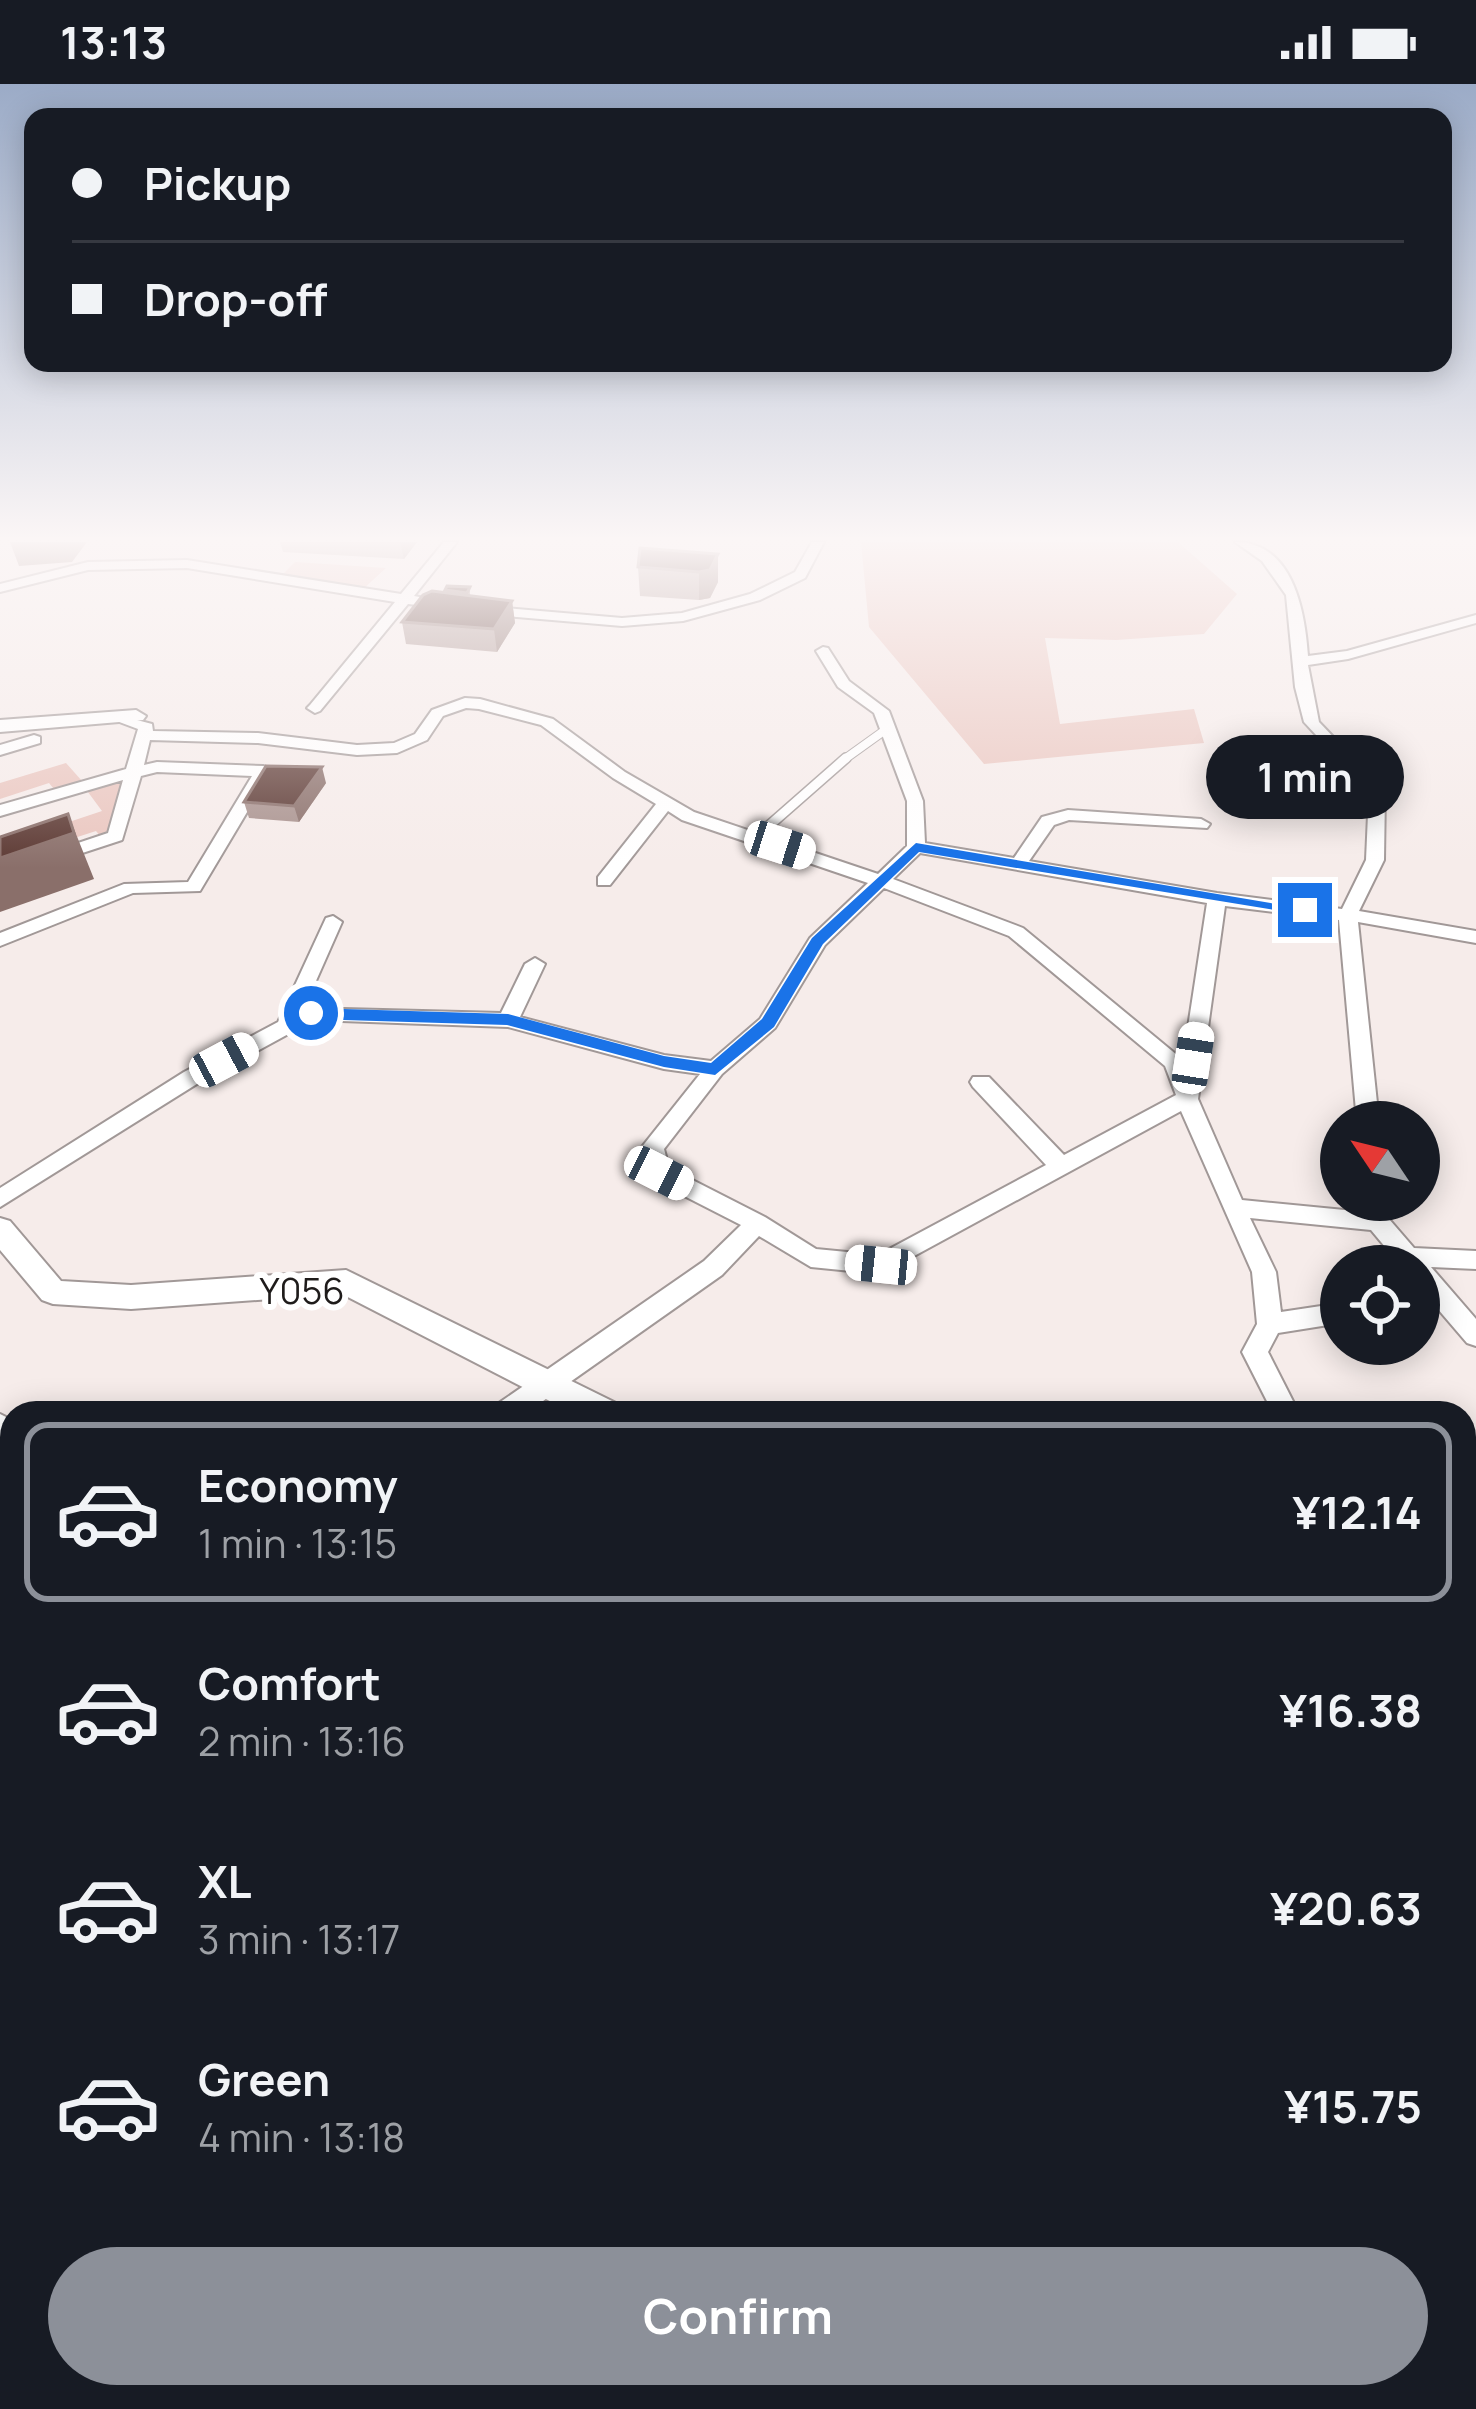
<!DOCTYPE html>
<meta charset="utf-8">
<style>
:root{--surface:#171b24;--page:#20242c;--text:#f1f3f6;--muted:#9ea1a6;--line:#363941;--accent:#8c9099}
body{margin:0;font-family:Manrope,sans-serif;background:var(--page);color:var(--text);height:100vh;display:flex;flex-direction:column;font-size:45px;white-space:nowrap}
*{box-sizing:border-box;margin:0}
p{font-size:39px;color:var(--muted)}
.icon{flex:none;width:66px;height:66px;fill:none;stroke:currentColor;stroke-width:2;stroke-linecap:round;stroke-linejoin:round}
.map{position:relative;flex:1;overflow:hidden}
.details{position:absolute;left:0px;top:1317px;width:1476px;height:1008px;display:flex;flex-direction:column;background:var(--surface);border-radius:36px 36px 0 0;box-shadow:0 6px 30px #0003}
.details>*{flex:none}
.guide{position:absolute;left:24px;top:24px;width:1428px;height:264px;border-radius:24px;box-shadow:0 6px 30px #0003;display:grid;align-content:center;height:264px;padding:0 48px;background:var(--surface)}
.needle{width:78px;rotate:305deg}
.fabs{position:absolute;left:1320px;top:1017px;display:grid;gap:24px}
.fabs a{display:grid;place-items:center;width:120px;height:120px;border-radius:50%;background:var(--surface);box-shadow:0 6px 30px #0003;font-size:60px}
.end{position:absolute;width:54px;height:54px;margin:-27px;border:15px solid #1a73e8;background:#fff;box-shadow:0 0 0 6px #fff}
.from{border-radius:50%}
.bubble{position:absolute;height:84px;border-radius:42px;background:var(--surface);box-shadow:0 6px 30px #0003;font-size:39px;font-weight:700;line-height:84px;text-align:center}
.car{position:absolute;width:36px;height:72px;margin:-36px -18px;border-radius:15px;box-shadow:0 0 9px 3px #0007;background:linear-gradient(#fff 24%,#345 0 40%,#fff 0 76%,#345 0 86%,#fff 0)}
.guide b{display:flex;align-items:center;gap:42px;height:114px;font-size:45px}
.guide b+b{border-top:3px solid var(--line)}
.guide i{width:30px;height:30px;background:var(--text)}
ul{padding:21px 0 0;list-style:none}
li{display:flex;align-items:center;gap:36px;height:180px;margin:0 24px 18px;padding:0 24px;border:6px solid transparent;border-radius:24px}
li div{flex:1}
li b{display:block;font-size:45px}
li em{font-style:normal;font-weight:700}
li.current{border-color:var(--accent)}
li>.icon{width:108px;height:108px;stroke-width:1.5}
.action{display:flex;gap:24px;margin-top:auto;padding:24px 48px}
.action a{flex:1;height:138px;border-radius:72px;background:var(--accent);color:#fff;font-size:48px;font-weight:700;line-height:138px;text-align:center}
.status{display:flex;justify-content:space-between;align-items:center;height:84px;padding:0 60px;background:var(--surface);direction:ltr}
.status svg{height:33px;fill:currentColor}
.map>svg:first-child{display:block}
</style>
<div class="status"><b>13:13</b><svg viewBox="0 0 49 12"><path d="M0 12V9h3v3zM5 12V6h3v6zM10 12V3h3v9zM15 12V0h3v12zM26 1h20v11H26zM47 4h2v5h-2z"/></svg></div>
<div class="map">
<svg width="1476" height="2325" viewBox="0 0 1476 2325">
<rect width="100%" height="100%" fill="#f6ecea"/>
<!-- green -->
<g fill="#eac6bf">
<path d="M861,458H1178L1237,510L1204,550L1116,556L1045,554L1060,640L1194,625L1204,659L984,680L869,543Z"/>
<path d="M295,478L386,484L362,506L281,492Z"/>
<path d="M66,679L82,697L54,705L49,699L0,715V699Z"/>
<path d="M116,696L122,698L110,744L101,753L96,747L0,778V761L102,727L85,704Z"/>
</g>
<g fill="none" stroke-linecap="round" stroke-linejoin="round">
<!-- service-far1 casing -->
<g stroke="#a19897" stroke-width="10">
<path id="service-far1" d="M842,677L888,644"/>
</g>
<!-- service casing -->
<g stroke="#a19897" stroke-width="12">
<path id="service" d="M756,753L846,674"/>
</g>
<!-- minor casing -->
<g stroke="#a19897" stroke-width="4">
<g id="minor">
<path d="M444,458H457L414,512L453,519V525L408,520L320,627L315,629L307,624L310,621L395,518L187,484L88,486L0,508V500L88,478L187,476L401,510Z"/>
<path d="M812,458H824L805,494L760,516L683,537L622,542L482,530L475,526L482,522L622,534L682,529L750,510L795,488Z"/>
<path d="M1235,458C1293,458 1305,527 1308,572L1347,567L1476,531V539L1348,575L1308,581L1319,638L1385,707L1384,776L1359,827L1476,847V859L1358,838L1379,1038H1357L1339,836L1225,822L1198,1015L1242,1116L1365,1128L1363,1116H1387L1389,1135L1414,1164L1476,1167V1185L1431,1183L1476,1235V1262L1467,1259L1419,1203V1182H1401L1371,1146L1250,1134L1276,1188L1281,1228L1341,1219V1239L1278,1249L1268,1268L1299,1329H1273L1242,1268L1257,1240L1252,1188L1181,1027L881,1190L811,1183L759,1152L722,1191L526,1329H492L496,1321L704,1177L741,1141L651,1095L641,1064L700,990L664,985L508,943L314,936L200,998L0,1123V1104L184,988L278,938L326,834L333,832L342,838L304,924L501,929L525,880L535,874L545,880L520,933L664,971L711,977L760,935L810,854L868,799L682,736L668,727L610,801H598V793L656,720L613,694L541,641L479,625L466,624L443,632L427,656L397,669L357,671L258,659L150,656L144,681L157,678L263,682L281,688L268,693L200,807L133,809L0,862V849L124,800L188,798L252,692L157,688L141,692L122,756L0,796V785L108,749L123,696L0,732V721L126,685L138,645L114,636V630L152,640L153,647L258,649L357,661L394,659L415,650L432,626L465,614L480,615L553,635L625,688L694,728L878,790L907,762V717L874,629L838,603L816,567L823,563L828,564L849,597L889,627L923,717L925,759L1014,774L1042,733L1068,726L1201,735L1210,740L1207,744L1069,736L1054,741L1029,777L1217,809L1342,825L1366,776L1369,708L1304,638L1295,603L1286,511L1262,477ZM920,769L1207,819L1183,976L1023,844L893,795ZM884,804L1009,852L1165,982L1176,1011L1064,1071L989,993H973L970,998L973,1003L1046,1081L878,1171L816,1165L765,1133L669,1084L664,1065L722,990L775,944L825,861Z"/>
<path d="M34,651L40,653V659L0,671V661Z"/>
<path d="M0,1330L12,1336V1366L0,1359Z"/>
<path d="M12,1531V1559L0,1562V1534Z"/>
<path d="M1464,1570L1476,1576V1620L1464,1614Z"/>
<path d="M12,1887V1952L0,1957V1892Z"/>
<path d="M1476,2069V2210L1464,2215V2074Z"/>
<path d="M98,2313H143L138,2325H93Z"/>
<path d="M272,2313H317L322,2325H277Z"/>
<path d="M679,2313H721L717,2325H675Z"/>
<path d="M1329,2313H1377L1372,2325H1324Z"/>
</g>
</g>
<!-- tertiary casing -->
<g stroke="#a19897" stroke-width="4">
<g id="tertiary">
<path d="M136,626L146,632L143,636L0,648V636Z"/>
<path d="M0,1134L10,1137L61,1197L131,1201L346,1186L616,1319L621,1329H573L342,1210L131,1225L53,1220L42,1216L0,1166Z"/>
<path d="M1464,1784L1476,1789V1833L1464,1829Z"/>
</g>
</g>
<!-- service-far1 -->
<use href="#service-far1" stroke="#fff" stroke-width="8"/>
<!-- service -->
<use href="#service" stroke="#fff" stroke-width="9"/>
<!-- minor -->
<use href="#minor" fill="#fff" fill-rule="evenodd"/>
<!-- tertiary -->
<use href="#tertiary" fill="#fff" fill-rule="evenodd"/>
</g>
<!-- wall -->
<g fill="#a9928e">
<path d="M280,458H417L404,475L283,468Z"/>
<path d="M718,470V498L710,514L699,516L640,512L638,483Z"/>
<path d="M470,503V512L512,517L515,539L497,568L406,560L402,538L445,509V506Z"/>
<path d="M326,699L299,738L249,734L244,718Z"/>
</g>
<!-- shaded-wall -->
<g fill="#8a6f6a">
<path d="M10,458H87L72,478L19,482Z"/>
<path d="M400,458H417L404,475Z"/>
<path d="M718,470V498L710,514L699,516V488Z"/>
<path d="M512,517L515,539L497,568L494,545Z"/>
<path d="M322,683L326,699L299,738L294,722Z"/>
<path d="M68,730L94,795L0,828V774Z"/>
</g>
<!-- building -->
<g fill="#5c3933" stroke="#8a6f6a" stroke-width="3">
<path d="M640,464L718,470L710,486L699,488L638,483Z"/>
<path d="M447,502L470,503L467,509L445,506Z"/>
<path d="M432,507L512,517L494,545L402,538L423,511Z"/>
<path d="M266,682L322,683L294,722L244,718Z"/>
<path d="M68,730L74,749L0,774V753Z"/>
</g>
<!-- sky -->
<linearGradient id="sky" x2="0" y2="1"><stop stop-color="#9babc7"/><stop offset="0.58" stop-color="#fbf6f6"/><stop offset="1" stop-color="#fbf6f6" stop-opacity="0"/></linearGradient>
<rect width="1476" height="784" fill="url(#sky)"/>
<!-- route -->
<path fill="#1a73e8" d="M916,759L1312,826L1305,831L919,768L823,860L774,943L715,991L664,983L507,941L311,935L303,929L311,924L508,930L664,972L711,979L762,935L812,854Z"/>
<g text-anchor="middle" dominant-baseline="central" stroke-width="12" stroke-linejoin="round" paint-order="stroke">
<!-- street labels -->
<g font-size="36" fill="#1e1b1a" stroke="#fff">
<text x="302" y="1206">Y056</text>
</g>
</g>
</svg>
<div class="fabs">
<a><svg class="needle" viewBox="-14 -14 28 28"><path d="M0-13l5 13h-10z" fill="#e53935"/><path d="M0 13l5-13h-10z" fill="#9ea1a6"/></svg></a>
<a><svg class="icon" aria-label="locate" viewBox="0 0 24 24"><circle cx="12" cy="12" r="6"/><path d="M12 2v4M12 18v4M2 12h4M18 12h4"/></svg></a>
</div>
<i class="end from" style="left:311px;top:929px"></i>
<i class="end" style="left:1305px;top:826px"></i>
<div class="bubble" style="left:1206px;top:651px;width:198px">1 min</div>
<i class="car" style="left:780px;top:761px;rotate:108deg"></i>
<i class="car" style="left:1193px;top:974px;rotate:9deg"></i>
<i class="car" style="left:224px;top:976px;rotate:62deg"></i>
<i class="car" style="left:659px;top:1089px;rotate:117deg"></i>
<i class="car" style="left:881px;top:1181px;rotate:276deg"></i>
<div class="guide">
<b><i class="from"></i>Pickup</b>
<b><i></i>Drop-off</b>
</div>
<section class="details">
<ul>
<li class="current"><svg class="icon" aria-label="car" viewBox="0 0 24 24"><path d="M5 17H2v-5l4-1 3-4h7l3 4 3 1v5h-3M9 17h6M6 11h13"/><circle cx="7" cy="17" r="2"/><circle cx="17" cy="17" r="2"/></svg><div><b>Economy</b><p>1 min · 13:15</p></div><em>¥12.14</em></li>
<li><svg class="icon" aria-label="car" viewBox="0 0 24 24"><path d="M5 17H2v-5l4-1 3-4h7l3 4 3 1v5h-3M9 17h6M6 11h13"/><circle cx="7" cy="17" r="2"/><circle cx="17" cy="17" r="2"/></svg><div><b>Comfort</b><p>2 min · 13:16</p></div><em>¥16.38</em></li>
<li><svg class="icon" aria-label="car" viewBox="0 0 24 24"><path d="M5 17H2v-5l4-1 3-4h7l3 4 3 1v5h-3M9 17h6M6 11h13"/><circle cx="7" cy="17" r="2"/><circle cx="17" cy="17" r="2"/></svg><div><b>XL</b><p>3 min · 13:17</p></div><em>¥20.63</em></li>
<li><svg class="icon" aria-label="car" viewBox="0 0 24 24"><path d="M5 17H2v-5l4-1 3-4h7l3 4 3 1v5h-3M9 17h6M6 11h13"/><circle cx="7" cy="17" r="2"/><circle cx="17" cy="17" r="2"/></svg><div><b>Green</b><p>4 min · 13:18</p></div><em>¥15.75</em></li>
</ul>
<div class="action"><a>Confirm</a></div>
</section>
</div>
